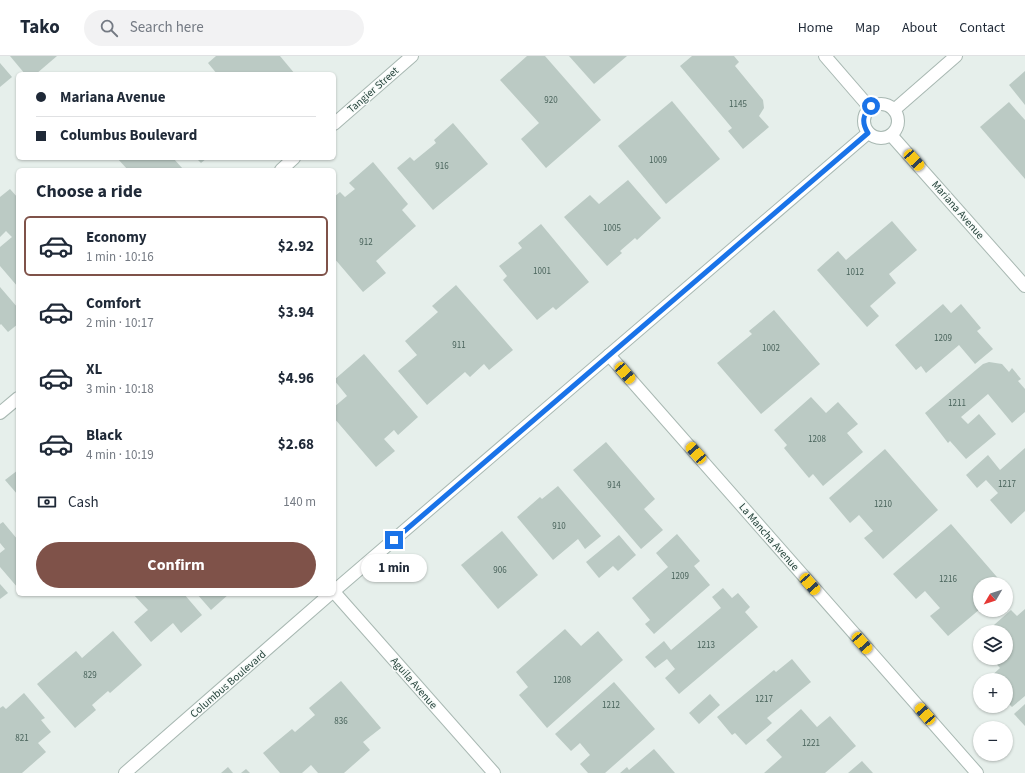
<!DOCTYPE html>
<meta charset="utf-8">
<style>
:root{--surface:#fff;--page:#f2f2f3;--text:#1f2937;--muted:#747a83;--line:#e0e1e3;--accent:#7f5249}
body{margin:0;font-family:"Source Sans 3",sans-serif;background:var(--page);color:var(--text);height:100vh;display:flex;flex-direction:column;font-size:15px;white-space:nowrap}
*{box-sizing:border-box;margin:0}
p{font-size:13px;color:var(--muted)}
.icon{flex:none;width:22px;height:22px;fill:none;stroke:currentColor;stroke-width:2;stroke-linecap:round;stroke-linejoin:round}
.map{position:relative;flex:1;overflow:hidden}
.drawer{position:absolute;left:16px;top:112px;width:320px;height:428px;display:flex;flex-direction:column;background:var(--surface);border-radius:6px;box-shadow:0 1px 3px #0004}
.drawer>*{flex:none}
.guide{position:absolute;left:16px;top:16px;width:320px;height:88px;border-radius:6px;box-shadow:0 1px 3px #0004;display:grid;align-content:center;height:88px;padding:0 20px;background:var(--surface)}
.needle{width:26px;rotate:231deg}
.tools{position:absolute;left:973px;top:521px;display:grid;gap:8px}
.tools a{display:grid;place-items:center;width:40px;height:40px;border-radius:50%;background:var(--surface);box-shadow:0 1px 3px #0004;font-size:20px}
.end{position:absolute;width:18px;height:18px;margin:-9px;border:5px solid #1a73e8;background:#fff;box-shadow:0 0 0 2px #fff}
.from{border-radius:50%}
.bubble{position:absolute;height:28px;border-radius:14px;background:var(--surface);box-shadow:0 1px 3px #0004;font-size:13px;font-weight:700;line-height:28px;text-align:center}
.car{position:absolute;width:12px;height:24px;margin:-12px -6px;border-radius:5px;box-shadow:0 0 3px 1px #0007;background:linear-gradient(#f5c518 24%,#345 0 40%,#f5c518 0 76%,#345 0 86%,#f5c518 0)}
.guide b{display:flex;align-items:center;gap:14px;height:38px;font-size:15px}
.guide b+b{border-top:1px solid var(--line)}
.guide i{width:10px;height:10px;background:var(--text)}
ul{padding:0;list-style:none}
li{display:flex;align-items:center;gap:12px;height:60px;margin:0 8px 6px;padding:0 12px;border:2px solid transparent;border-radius:6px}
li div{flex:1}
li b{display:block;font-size:15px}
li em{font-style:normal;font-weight:700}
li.current{border-color:var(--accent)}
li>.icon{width:36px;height:36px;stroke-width:1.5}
h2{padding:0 20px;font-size:18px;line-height:48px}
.pay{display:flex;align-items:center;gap:10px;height:44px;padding:0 20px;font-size:15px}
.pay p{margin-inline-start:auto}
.action{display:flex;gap:8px;margin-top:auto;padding:8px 20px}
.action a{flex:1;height:46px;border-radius:24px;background:var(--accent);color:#fff;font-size:16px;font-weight:700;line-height:46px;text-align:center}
header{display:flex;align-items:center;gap:24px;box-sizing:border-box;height:56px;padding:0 20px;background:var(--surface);border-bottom:1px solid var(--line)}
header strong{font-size:19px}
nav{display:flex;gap:22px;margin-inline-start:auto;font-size:14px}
.search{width:280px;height:36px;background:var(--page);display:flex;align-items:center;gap:10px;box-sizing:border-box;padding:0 14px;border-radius:22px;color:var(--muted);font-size:15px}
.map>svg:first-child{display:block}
</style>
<header>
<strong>Tako</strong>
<div class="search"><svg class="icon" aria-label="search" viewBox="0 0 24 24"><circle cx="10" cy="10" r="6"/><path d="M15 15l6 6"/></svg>Search here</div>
<nav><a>Home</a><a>Map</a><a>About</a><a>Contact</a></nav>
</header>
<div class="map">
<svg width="1025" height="717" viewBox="0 0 1025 717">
<rect width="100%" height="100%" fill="#e6efeb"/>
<!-- building -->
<g fill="#bbcac4">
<path d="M10,0H57L36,18H25Z"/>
<path d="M216,0H280L295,18H217L208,7Z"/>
<path d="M527,0H545L601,64L546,112L521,83L539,67L500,24Z"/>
<path d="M569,0H627L594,28Z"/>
<path d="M692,0H734L739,6L735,10L763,44L764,52L759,60L769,71L743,93L728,75L732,72L680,10Z"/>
<path d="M0,7L12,21L0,31Z"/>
<path d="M1025,15V49L1009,29Z"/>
<path d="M672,45L720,103L666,148L618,90Z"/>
<path d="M1009,46L1025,64V123L980,71Z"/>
<path d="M453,67L488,108L433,154L397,112L410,101L414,105L436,87L434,84Z"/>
<path d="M117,102H173L183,113L182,114H128Z"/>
<path d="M196,102H207L201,107Z"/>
<path d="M373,106L408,148L402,154L416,170L376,205L386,217L363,236L334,202V160L336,159L334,157V141L340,136L345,141L355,133L349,127Z"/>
<path d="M628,124L661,162L637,184L635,182L620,195L622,197L607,210L564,161L590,139L599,148Z"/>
<path d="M10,133L18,142V231L0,210V191L12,181L6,175L0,181V141Z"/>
<path d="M892,165L917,194L889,218L896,227L870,250L879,260L867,271L817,214L838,195L846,204Z"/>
<path d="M541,168L589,226L556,254L553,251L537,264L503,224L507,220L499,210L522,192L518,187Z"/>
<path d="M456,229L513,294L489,314L484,308L470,321L465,316L427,349L398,315L417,299L405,285L438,256L432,250Z"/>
<path d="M0,231L18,252V268L8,276L1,268L0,269Z"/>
<path d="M943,248L951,257L961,248L981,272L977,275L993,293L975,308L959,289L926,317L921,310L916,314L895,289Z"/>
<path d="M774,254L820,308L761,358L717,307L752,278L749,275Z"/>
<path d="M364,298L418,361L398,379L394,374L384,383L395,395L376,411L334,362V351L347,340L334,324Z"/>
<path d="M989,306L1002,308L1009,316L1012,312L1021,323L1018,325L1025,333V356L1012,367L988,338L961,361L968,368L979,358L996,378L966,403L950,385L948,387L925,357L983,308Z"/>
<path d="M811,341L826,357L838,346L858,368L847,377L863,396L823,430L813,418L809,422L784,392L787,389L774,374Z"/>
<path d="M606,386L655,443L644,453L663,474L641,493L573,414Z"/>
<path d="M1025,392V455L1011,468L990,444L998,437L986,424L977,432L966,419L988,399L1000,414Z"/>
<path d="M885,393L938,454L883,503L864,482L873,475L859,459L850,467L829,442Z"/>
<path d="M18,414V439L5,424Z"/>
<path d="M558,430L601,480L585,493L578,483L553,504L517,461L540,441L542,443Z"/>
<path d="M3,466L18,484V532L0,511V497L5,493L0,487V468Z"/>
<path d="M951,468L1003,528H980V553L948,580L930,560L940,552L925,535L916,543L893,518Z"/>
<path d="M502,475L538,519L498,553L461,509Z"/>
<path d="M677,478L700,505L694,510L710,529L654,578L645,568L650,564L632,542L668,511L656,497Z"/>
<path d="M619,479L636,499L618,515L613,510L599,522L586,506Z"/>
<path d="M0,528L8,537L0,543Z"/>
<path d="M723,532L732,542L738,537L750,551L745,556L758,571L679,638L665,622L675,613L667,603L655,612L645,601L664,585L671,594L721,552L712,541Z"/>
<path d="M133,538H184L202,559L181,577L173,567L151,586L134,566L148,554Z"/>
<path d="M197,538H229L211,554Z"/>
<path d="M1025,553V640L1012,651L1006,645V624H987L1000,612L991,602H1006V576H986L1011,554L1017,560Z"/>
<path d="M565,573L581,590L598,575L623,604L547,672L519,639L528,631L516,616Z"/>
<path d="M113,575L142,609L110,637L108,635L92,649L96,654L75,672L37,628L76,595L82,602Z"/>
<path d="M792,603L811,626L767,662L772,667L746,689L735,677L732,679L717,661L774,614L776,616Z"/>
<path d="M341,625L381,672L363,686L370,694L344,717H318L311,709L302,717H280L263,697L292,673L295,676L315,659L309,652Z"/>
<path d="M614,626L655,673L605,717H588L580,708L590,699L580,687L571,695L555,678Z"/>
<path d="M24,637L45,662L41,664L51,676L38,687L46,696L22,717H0V652L3,650L6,653Z"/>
<path d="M710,638L720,649L699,668L689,657Z"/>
<path d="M1025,648V670L1014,658Z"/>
<path d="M801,653L817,671L830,660L856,690L825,717H764L782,701L766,684Z"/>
<path d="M654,693L675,717H620L627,711L629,714Z"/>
<path d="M862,705L873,717H848Z"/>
<path d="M228,711L233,717H221Z"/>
<path d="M246,713L250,717H241Z"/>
</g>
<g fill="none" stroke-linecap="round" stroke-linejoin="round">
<!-- street casing -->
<g stroke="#a8b8b2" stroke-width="14">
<g id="street">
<path d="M825,0L870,52"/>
<circle cx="881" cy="65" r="17"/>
<path d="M894,54L956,0"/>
<path d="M334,68L412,0"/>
<path d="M891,79L1025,230"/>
<path d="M281,114L294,102"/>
<path d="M609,299L977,717"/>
<path d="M0,357L18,342"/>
<path d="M334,535L868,77"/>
<path d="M334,536L494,717"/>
<path d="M125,717L330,538"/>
</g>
</g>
<!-- street -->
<use href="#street" stroke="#fff" stroke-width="12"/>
</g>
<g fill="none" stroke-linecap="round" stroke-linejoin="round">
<!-- route -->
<path stroke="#1a73e8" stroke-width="5" d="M394,484L868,77C861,66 863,59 871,50"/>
</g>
<g text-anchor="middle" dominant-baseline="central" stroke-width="3" stroke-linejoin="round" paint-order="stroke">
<!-- number labels -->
<g font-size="9" fill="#4a645c">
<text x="551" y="44">920</text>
<text x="738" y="48">1145</text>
<text x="658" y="104">1009</text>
<text x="442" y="110">916</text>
<text x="612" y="172">1005</text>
<text x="366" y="186">912</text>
<text x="542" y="215">1001</text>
<text x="855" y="216">1012</text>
<text x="943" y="282">1209</text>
<text x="459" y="289">911</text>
<text x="771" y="292">1002</text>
<text x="957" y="347">1211</text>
<text x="817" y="383">1208</text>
<text x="1007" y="428">1217</text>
<text x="614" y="429">914</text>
<text x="883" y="448">1210</text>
<text x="559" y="470">910</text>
<text x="500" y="514">906</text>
<text x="680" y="520">1209</text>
<text x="948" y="523">1216</text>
<text x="706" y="589">1213</text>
<text x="90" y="619">829</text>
<text x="562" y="624">1208</text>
<text x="764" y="643">1217</text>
<text x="611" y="649">1212</text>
<text x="341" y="665">836</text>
<text x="22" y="682">821</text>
<text x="811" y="687">1221</text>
</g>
<!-- street labels -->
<g font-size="11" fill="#24423a" stroke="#f7fbf9">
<text transform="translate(373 34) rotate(-41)">Tangier Street</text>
<text transform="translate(958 154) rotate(49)">Mariana Avenue</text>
<text transform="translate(769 481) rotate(49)">La Mancha Avenue</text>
<text transform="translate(414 627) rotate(49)">Aguila Avenue</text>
<text transform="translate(228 628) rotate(-41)">Columbus Boulevard</text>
</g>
</g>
</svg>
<div class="tools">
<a><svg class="needle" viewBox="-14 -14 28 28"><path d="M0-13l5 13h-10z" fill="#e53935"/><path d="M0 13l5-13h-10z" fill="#747a83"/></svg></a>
<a><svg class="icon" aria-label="layers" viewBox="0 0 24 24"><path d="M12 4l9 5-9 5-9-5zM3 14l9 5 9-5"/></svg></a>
<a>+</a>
<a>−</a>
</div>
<i class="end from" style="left:871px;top:50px"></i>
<i class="end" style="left:394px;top:484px"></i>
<div class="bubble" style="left:361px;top:498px;width:66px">1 min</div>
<i class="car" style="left:914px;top:104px;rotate:138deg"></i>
<i class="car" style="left:625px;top:317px;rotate:139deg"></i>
<i class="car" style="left:696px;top:397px;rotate:319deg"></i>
<i class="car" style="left:810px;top:528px;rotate:139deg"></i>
<i class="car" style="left:862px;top:587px;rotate:139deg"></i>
<i class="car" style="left:925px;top:658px;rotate:319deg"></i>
<div class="guide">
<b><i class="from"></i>Mariana Avenue</b>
<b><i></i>Columbus Boulevard</b>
</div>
<section class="drawer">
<h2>Choose a ride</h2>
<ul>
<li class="current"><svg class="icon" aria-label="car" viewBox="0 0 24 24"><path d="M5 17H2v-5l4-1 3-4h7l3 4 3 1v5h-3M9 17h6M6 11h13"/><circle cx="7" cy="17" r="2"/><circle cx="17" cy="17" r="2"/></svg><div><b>Economy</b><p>1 min · 10:16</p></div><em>$2.92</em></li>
<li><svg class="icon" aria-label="car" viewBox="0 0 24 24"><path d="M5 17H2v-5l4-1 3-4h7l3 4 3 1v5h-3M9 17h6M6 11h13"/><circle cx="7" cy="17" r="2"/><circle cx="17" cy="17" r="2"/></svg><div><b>Comfort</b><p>2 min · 10:17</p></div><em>$3.94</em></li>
<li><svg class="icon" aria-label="car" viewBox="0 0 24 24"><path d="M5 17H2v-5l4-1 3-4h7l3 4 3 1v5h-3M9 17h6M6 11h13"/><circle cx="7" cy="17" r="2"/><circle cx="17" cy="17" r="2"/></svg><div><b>XL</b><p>3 min · 10:18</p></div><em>$4.96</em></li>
<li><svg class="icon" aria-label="car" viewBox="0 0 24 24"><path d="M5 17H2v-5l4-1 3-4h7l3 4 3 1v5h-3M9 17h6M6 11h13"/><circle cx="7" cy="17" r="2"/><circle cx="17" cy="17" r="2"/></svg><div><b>Black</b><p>4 min · 10:19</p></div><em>$2.68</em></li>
</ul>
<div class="pay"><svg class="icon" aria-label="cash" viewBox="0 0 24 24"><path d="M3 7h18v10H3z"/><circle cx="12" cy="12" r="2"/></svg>Cash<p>140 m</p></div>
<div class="action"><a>Confirm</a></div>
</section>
</div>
